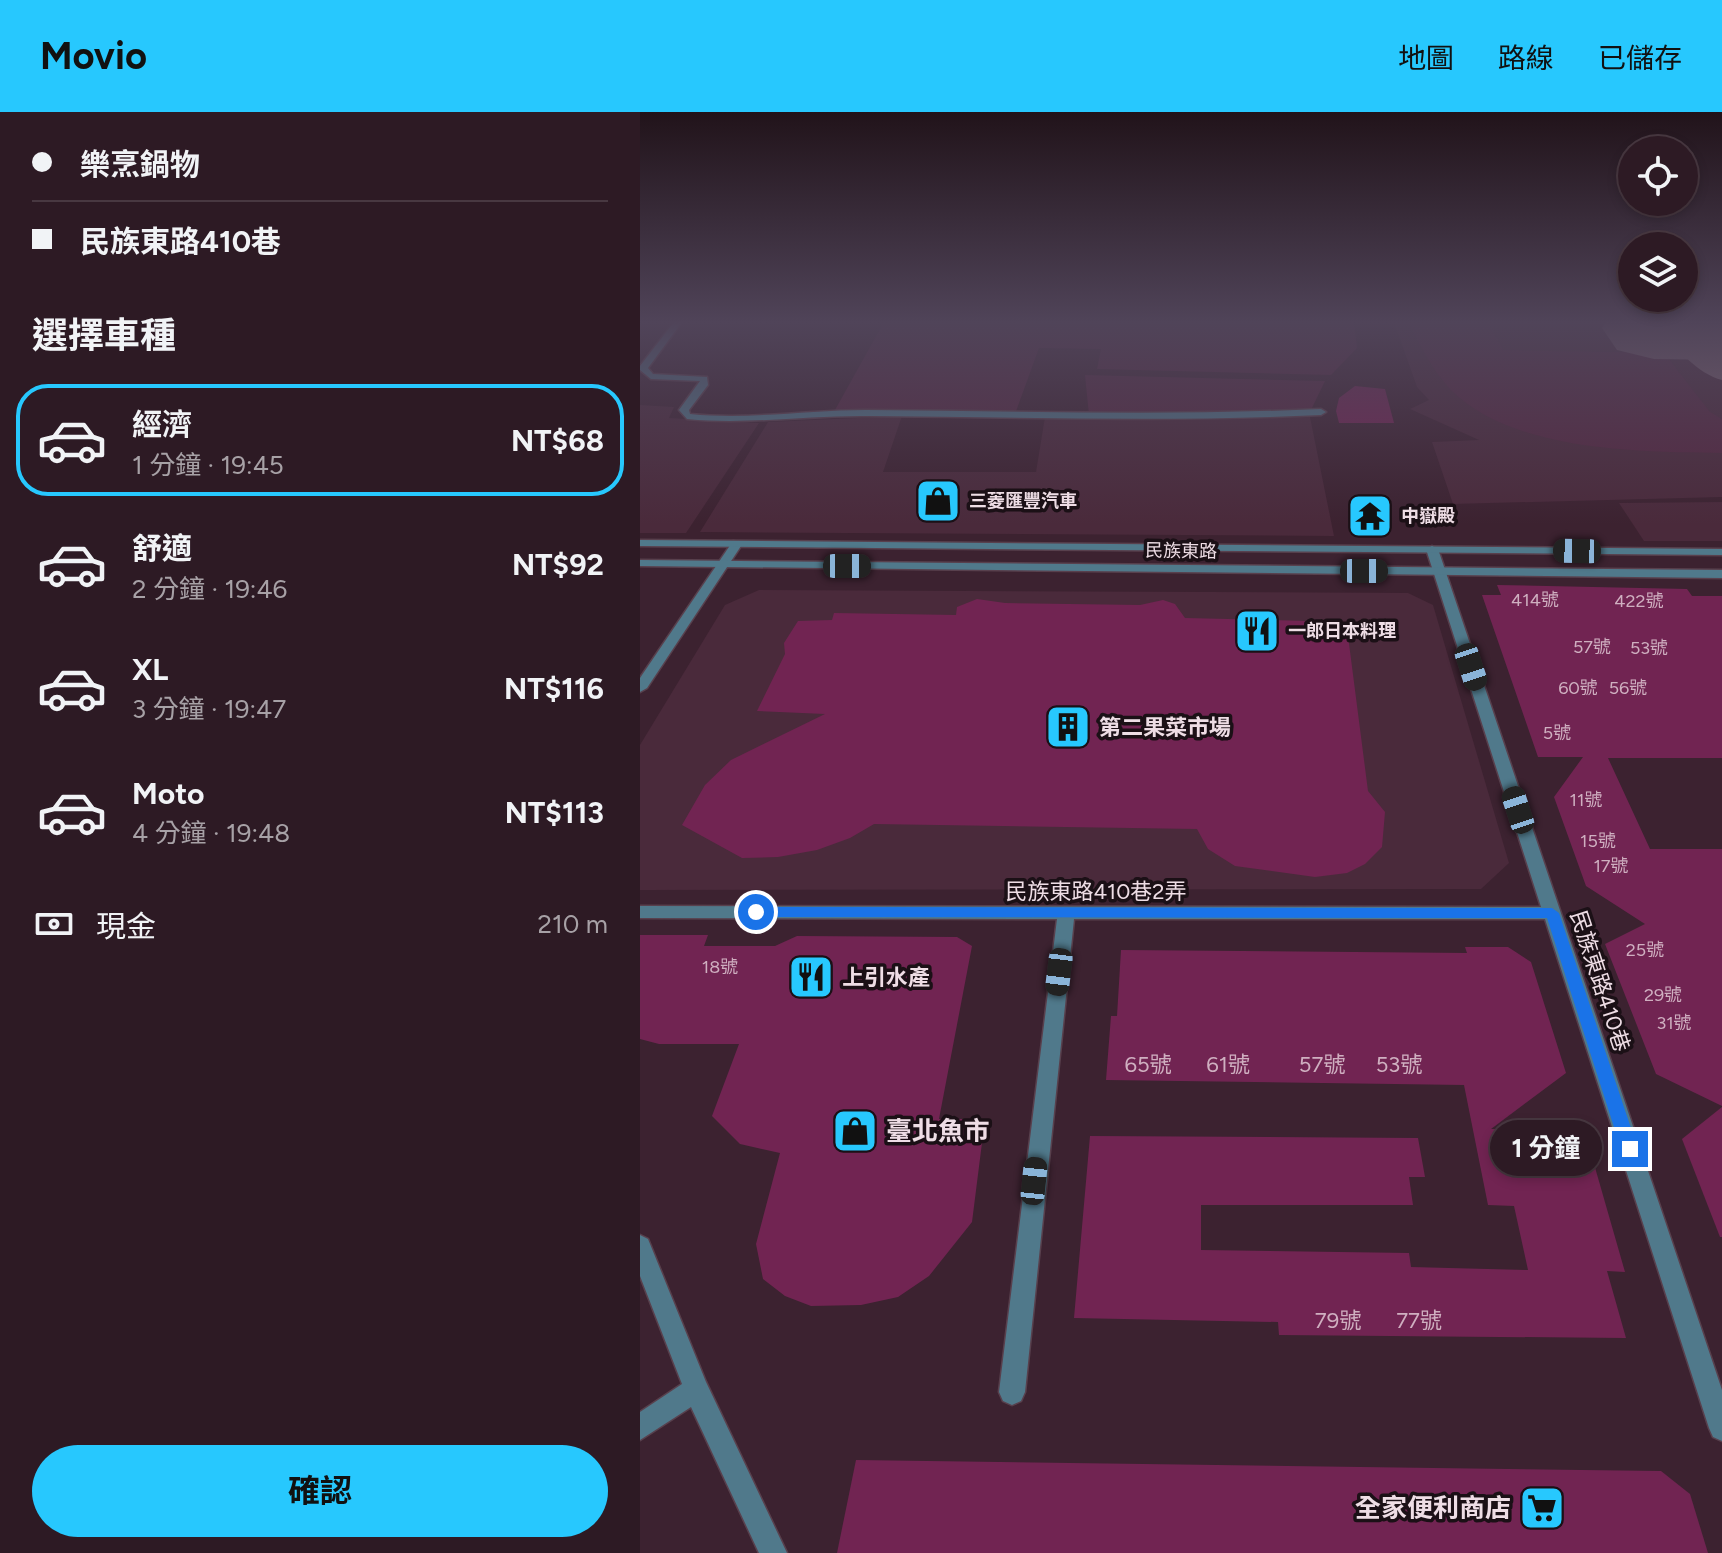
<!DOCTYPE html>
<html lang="zh-TW">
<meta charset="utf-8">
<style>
:root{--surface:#2d1a24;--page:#35232c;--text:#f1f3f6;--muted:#a7a1a6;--line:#483841;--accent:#27c8fe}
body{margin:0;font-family:Figtree,"Noto Sans TC",sans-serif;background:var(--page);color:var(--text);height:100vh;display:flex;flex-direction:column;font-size:30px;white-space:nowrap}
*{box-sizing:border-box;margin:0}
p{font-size:26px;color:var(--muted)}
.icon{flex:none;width:44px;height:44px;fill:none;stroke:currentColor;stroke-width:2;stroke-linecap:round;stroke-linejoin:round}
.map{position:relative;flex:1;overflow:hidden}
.panel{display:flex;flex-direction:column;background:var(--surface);width:640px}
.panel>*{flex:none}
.guide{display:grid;align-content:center;height:176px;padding:0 32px;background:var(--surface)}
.fabs{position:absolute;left:978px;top:24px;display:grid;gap:16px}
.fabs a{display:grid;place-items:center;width:80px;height:80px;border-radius:50%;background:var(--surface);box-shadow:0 4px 12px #0003,0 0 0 2px var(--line);font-size:40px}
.end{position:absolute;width:36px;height:36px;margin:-18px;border:10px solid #1a73e8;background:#fff;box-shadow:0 0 0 4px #fff}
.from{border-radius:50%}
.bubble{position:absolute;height:56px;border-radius:28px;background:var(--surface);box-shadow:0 4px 12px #0003,0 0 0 2px var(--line);font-size:26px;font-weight:700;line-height:56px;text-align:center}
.car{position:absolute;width:24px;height:48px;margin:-24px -12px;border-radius:10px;box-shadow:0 0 6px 2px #0007;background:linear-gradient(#222 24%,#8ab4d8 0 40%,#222 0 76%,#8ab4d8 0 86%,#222 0)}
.guide b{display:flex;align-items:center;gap:28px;height:76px;font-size:30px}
.guide b+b{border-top:2px solid var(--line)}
.guide i{width:20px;height:20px;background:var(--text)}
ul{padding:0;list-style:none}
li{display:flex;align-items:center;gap:24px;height:112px;margin:0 16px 12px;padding:0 16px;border:4px solid transparent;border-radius:32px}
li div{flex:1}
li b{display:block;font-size:30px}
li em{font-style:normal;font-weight:700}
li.on{border-color:var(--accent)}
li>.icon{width:72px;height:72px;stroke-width:1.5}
h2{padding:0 32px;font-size:36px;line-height:96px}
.pay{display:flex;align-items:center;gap:20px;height:88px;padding:0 32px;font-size:30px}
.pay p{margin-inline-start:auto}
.button{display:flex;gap:16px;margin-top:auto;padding:16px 32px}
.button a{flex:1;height:92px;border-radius:48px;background:var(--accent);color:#111;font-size:32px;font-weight:700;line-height:92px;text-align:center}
header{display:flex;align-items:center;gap:48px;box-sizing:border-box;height:112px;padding:0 40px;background:var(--accent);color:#111}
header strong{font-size:38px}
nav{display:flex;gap:44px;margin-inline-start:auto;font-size:28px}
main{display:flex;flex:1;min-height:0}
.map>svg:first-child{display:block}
</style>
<header>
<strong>Movio</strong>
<nav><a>地圖</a><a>路線</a><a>已儲存</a></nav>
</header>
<main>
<section class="panel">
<div class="guide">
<b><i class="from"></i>樂烹鍋物</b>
<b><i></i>民族東路410巷</b>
</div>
<h2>選擇車種</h2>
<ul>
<li class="on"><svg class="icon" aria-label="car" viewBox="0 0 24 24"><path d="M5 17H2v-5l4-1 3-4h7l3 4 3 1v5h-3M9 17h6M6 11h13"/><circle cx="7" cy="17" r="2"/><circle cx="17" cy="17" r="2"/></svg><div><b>經濟</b><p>1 分鐘 · 19:45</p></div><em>NT$68</em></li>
<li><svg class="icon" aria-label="car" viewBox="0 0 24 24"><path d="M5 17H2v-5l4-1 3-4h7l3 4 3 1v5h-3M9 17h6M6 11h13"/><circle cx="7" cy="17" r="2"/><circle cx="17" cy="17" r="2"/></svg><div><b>舒適</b><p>2 分鐘 · 19:46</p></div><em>NT$92</em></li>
<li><svg class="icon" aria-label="car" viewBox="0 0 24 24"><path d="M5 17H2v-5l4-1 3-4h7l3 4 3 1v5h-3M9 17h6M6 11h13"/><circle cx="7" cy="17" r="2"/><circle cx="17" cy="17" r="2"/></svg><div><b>XL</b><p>3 分鐘 · 19:47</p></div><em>NT$116</em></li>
<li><svg class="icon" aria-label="car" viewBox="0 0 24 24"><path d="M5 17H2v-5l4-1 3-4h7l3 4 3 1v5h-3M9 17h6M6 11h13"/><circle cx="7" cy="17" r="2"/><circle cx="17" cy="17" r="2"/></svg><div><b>Moto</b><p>4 分鐘 · 19:48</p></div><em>NT$113</em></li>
</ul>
<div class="pay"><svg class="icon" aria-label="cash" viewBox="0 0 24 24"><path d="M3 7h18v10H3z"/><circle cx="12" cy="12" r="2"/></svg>現金<p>210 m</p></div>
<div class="button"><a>確認</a></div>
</section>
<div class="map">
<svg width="1082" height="1441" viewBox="0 0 1082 1441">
<rect width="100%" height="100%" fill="#3c2230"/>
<!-- built -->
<g fill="#4a2a3b">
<path d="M754,210H1082V385L813,392L792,330L839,328L770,297L789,288L777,275Z"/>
<path d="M0,293L34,295L29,306L119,311L46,421H0Z"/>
<path d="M262,304L243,360H396L405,305H670L694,424L60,420L128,310Z"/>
<path d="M1082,390V429H1004L979,391Z"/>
<path d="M119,478L768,481L793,493L869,751L841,777L0,778V633L85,493Z"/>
</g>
<!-- green -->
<g fill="#542740">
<path d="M244,210H714L717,236L691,263L457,257L461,237L399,236L375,302L195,298Z"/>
<path d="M769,210H848L863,238L1024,241L1070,300L1082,307V341C1000,340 873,340 811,278C793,259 780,234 769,210Z"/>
<path d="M445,263L685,269L670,300L449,303Z"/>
</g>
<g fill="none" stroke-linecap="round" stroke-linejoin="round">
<!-- taxiway -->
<path fill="#816a76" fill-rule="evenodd" d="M1027,210H1061L1082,229V268C1058,262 1037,238 1023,217Z"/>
<!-- runway -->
<path fill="#816a76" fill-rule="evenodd" d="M966,210H1082V248L1014,247L977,238L962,216Z"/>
</g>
<!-- building -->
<g fill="#712452">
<path d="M715,274L745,277L754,311H699L696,299L699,286Z"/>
<path d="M857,473L1047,477L1052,484H1082V646H968L1010,737H1082V994L1016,962L965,832L1005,812L946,774L914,685L943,645H898L842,483H861Z"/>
<path d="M337,487L365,491L500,493L523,488L535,492L545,506L668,509L675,515L707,516L728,679L745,700L742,735L725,752L707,761L675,765L595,754L568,737L557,717L234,712L210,726L177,738L138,745L102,746L42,713L65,673L91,648L185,602L117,599L145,542L144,531L158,509L192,508L194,501L316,503L317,495Z"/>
<path d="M0,823H68L64,834H135L157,824L317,825L332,834L299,1007H345L332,1110L289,1164L258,1185L221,1193L171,1194L145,1184L123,1167L116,1132L140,1041L100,1032L72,1004L99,932H19L0,927Z"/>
<path d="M825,835H868L891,850L926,961L851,1017L918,1018L950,1038L985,1160L967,1159L986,1226L639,1223L638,1210L434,1206L450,1024L778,1026L785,1065H769L773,1093H561V1138L769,1141L771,1155L888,1158L874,1094L848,1093L824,973L466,968L471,904H477L481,838L827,841Z"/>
<path d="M1082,995V1125H1080L1042,1027Z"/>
<path d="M216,1348L1021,1359L1050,1382L1068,1441H197Z"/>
</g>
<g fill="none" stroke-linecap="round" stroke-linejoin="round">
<!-- minor casing -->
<g stroke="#58404d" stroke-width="3">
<g id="minor">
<path d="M34,210H42L8,256L13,262L67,265L68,273L49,298L50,302C109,308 167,298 226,298C378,299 529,304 681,297L686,300L681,303C531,310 380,305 230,304C168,303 108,313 47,307L39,298L60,269L11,267L0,258V254Z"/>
<path d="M93,429L103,431L7,576L0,580V566Z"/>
<path d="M792,434L798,437L1082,1278V1329L1073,1325L1069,1316L905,807H434L385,1280L381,1289L372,1293L363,1289L359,1280L417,807L0,806V794L901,795L786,437Z"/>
<path d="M0,1123L8,1127L66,1270L147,1441H119L51,1295L0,1328V1300L42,1272L0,1164Z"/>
</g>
</g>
<!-- tertiary casing -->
<g stroke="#58404d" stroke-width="3">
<g id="tertiary">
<path d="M0,428L1082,437V443L0,434Z"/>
<path d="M0,448L1082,458V466L0,454Z"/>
</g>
</g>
<!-- minor -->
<use href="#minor" fill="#50798b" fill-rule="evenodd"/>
<!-- tertiary -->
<use href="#tertiary" fill="#50798b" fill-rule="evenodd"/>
</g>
<!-- sky -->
<linearGradient id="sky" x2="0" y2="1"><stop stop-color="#21131a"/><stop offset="0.51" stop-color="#504459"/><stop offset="1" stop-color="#504459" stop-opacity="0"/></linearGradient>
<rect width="1082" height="412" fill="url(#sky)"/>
<!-- route -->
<path fill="#1a73e8" d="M116,795L912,796L919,801L998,1037L990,1044L981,1037L907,806L116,805L109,800Z"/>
<!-- icons -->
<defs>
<g id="shop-square" transform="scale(2.3)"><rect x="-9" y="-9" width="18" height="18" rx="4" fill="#27c8fe" stroke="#1b1016"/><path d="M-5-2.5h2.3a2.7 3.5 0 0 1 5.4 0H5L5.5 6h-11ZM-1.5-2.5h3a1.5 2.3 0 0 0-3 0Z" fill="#111"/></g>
<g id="temple-square" transform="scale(2.3)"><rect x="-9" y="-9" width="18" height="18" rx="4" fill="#27c8fe" stroke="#1b1016"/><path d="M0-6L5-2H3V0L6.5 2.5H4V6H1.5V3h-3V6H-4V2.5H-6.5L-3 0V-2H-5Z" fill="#111"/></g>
<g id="restaurant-square" transform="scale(2.3)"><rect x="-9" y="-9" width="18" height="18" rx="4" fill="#27c8fe" stroke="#1b1016"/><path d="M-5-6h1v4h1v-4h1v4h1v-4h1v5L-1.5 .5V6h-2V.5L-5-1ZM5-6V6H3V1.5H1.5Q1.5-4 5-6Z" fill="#111"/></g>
<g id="building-square" transform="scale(2.3)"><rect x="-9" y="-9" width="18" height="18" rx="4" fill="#27c8fe" stroke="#1b1016"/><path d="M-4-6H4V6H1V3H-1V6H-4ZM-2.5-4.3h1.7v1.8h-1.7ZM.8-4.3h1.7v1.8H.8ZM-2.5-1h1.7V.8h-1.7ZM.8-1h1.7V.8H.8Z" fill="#111"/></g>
<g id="supermarket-square" transform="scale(2.3)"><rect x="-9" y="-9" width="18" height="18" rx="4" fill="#27c8fe" stroke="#1b1016"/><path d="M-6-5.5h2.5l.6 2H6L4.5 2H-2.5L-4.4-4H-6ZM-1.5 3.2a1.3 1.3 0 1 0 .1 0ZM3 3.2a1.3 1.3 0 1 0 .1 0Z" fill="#111"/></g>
</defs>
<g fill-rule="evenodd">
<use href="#shop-square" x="298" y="389"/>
<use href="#temple-square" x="730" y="404"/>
<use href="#restaurant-square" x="617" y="519"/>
<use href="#building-square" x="428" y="615"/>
<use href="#restaurant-square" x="171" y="865"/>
<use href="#shop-square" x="215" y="1019"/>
<use href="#supermarket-square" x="902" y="1396"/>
</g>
<g text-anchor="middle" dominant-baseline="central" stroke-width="7" stroke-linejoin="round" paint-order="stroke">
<!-- far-poi labels -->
<g font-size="18" font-weight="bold" fill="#eedde5" stroke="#1b1016" text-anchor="start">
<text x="329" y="389">三菱匯豐汽車</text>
<text x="761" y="404">中嶽殿</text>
<text x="648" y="519">一郎日本料理</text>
</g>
<!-- far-street labels -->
<g font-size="18" fill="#eedde5" stroke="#1b1016">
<text transform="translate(541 439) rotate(1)">民族東路</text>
</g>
<!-- number labels -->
<g font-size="18" fill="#cfafc0">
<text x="895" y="488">414號</text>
<text x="999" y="489">422號</text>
<text x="952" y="535">57號</text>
<text x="1009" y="536">53號</text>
<text x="938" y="576">60號</text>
<text x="988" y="576">56號</text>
<text x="917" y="621">5號</text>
<text x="946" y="688">11號</text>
<text x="958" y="729">15號</text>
<text x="971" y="754">17號</text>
<text x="1005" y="838">25號</text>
<text x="80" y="855">18號</text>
<text x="1023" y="883">29號</text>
<text x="1034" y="911">31號</text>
</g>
<!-- poi labels -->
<g font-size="22" font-weight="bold" fill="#eedde5" stroke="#1b1016" text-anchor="start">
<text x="459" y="615">第二果菜市場</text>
<text x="202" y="865">上引水產</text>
</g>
<!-- street labels -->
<g font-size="22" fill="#eedde5" stroke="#1b1016">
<text x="456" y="779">民族東路410巷2弄</text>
<text transform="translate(960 869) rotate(72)">民族東路410巷</text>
</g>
<!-- near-number labels -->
<g font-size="22" fill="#cfafc0">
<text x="508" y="952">65號</text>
<text x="588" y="952">61號</text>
<text x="682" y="952">57號</text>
<text x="759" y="952">53號</text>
<text x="698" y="1208">79號</text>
<text x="779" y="1208">77號</text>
</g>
<!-- near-poi labels -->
<g font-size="26" font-weight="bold" fill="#eedde5" stroke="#1b1016" text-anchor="start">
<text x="246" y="1019">臺北魚市</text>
<text x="871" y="1396" text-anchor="end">全家便利商店</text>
</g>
</g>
</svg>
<div class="fabs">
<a><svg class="icon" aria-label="locate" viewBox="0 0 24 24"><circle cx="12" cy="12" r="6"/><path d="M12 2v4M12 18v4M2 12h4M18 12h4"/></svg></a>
<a><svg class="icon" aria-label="layers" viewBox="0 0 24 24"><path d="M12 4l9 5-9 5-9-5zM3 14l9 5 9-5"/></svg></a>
</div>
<i class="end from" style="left:116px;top:800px"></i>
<i class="end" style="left:990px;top:1037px"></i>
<div class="bubble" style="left:850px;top:1008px;width:112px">1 分鐘</div>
<i class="car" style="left:937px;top:439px;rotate:271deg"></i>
<i class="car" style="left:207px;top:454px;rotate:90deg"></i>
<i class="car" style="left:724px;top:459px;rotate:90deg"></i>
<i class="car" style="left:831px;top:555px;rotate:162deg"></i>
<i class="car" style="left:878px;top:698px;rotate:342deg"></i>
<i class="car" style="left:419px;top:860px;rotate:187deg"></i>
<i class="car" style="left:394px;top:1069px;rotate:6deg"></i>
</div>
</main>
